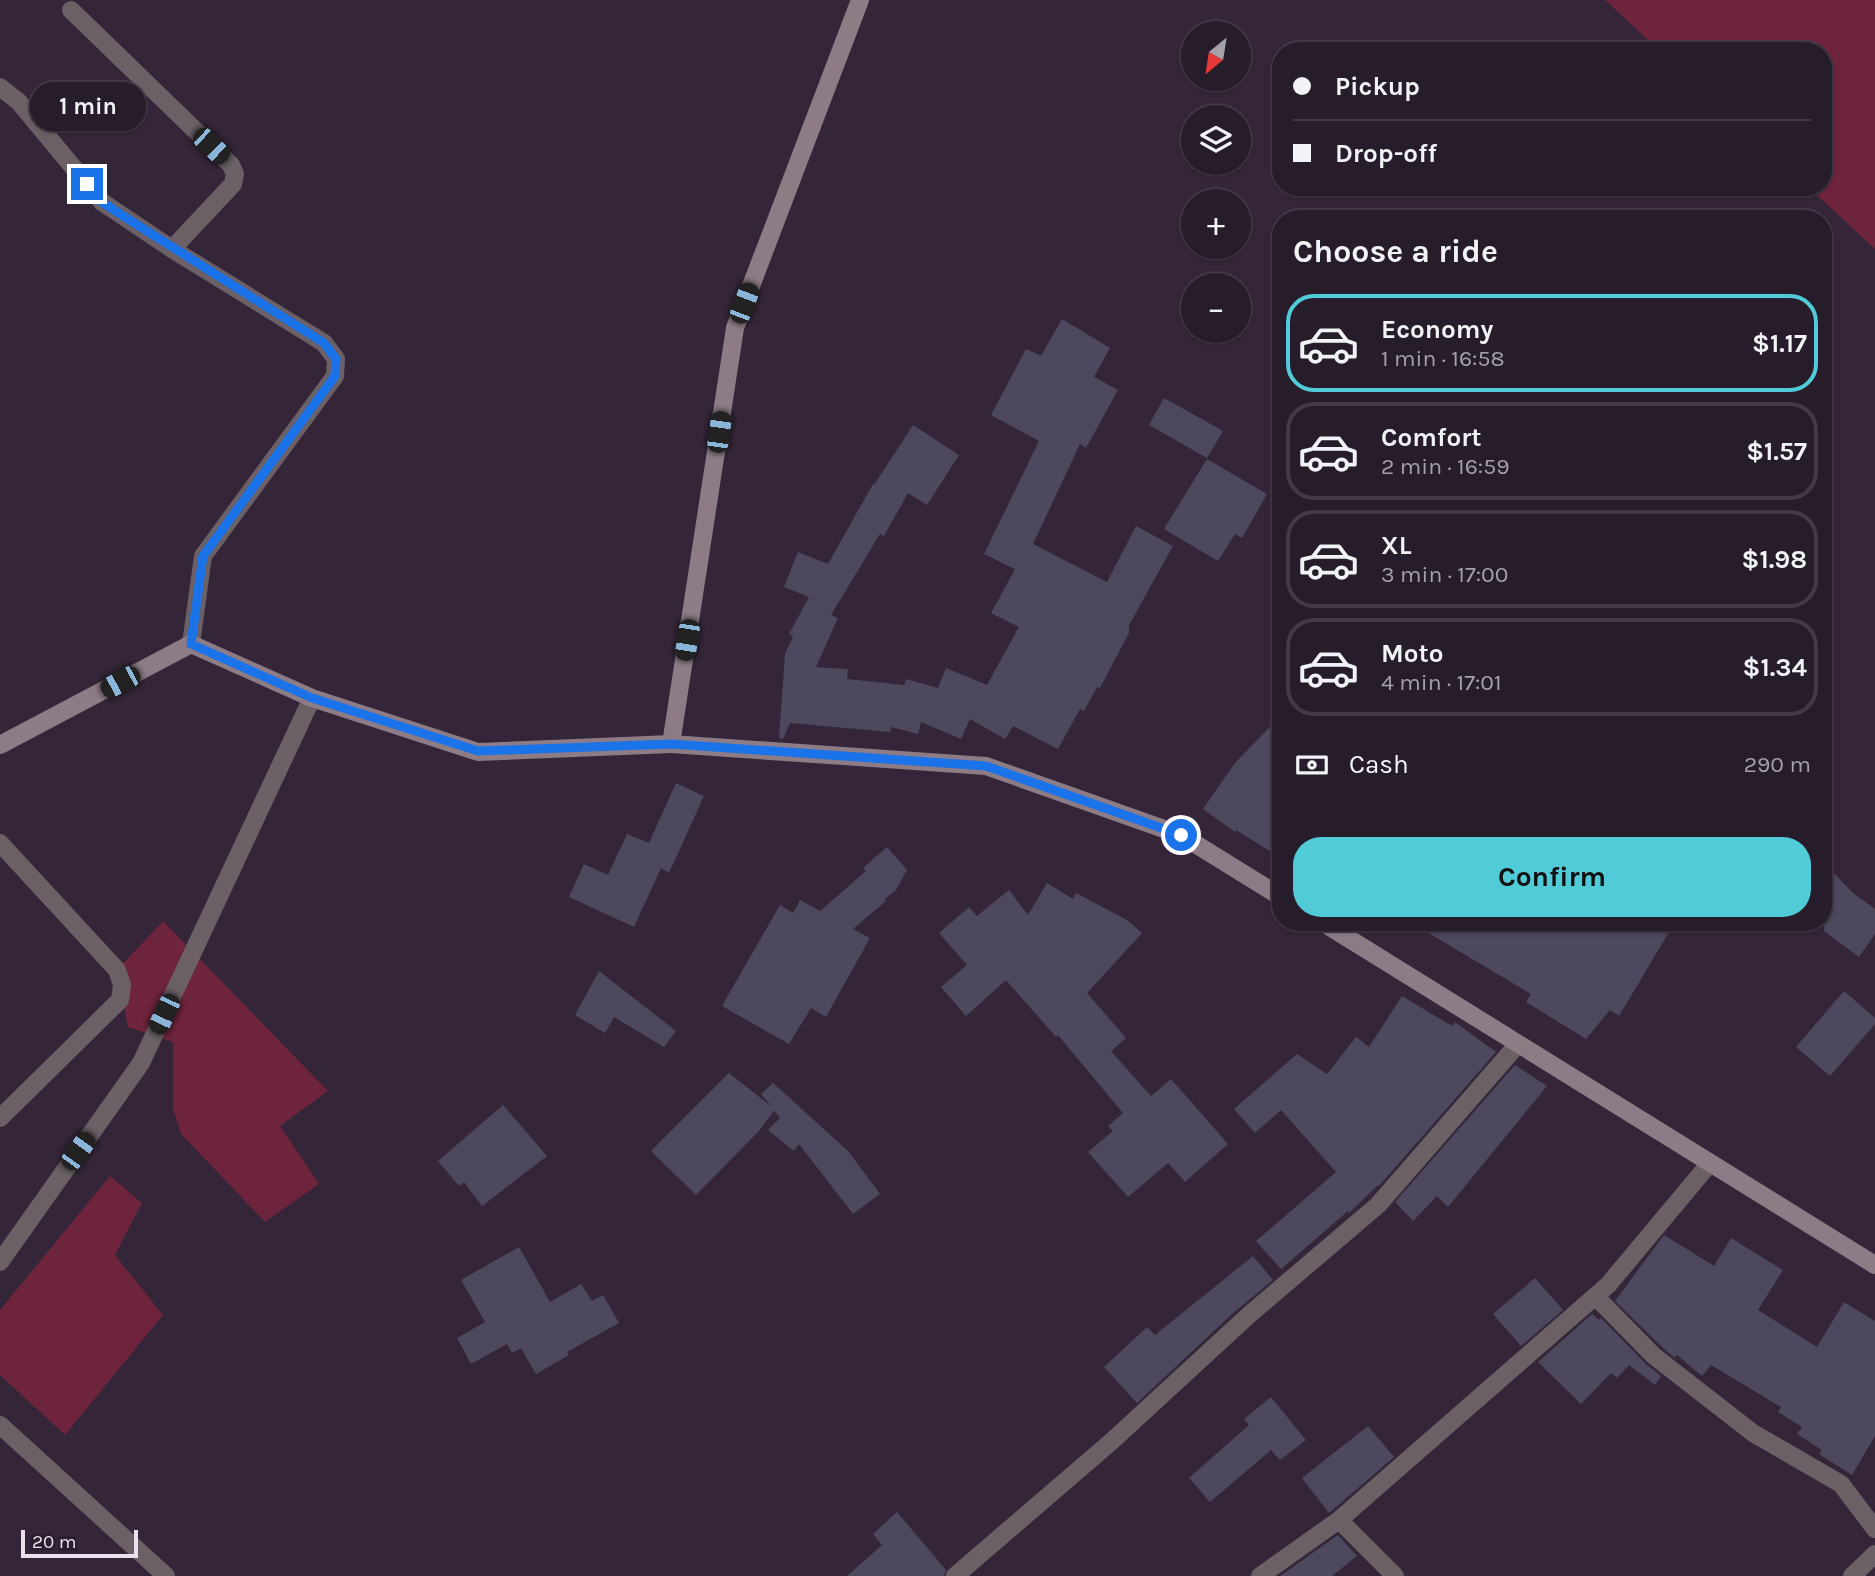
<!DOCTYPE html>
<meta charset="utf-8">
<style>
:root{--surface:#271c2a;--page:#2f2532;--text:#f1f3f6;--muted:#a4a1a8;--line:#433a47;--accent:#52cbd8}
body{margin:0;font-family:Karla,sans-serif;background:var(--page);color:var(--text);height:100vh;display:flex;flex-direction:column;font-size:26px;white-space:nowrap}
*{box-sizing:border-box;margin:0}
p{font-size:23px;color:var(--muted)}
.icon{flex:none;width:38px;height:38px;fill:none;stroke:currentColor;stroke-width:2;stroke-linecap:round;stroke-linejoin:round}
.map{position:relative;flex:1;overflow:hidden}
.sheet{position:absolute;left:1272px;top:210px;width:560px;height:721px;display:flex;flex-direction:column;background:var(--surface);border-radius:28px;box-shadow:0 2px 5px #0004,0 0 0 2px var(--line)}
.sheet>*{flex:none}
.banner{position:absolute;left:1272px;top:42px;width:560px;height:154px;border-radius:28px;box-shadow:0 2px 5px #0004,0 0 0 2px var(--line);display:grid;align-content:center;height:154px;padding:0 21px;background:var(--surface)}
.needle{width:46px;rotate:210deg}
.fabs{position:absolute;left:1181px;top:21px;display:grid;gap:14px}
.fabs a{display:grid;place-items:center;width:70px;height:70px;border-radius:50%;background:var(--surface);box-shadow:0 2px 5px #0004,0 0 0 2px var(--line);font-size:35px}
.scale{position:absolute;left:21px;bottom:18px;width:117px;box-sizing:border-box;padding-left:7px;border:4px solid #ebe1ed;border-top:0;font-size:19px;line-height:24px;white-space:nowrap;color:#ebe1ed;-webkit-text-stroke:5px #2a1d2e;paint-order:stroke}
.end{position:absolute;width:32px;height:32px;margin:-16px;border:9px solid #1a73e8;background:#fff;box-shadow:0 0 0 4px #fff}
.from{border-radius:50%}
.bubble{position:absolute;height:49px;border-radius:24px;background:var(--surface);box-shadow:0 2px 5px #0004,0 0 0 2px var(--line);font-size:23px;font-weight:700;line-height:49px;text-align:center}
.car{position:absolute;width:21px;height:42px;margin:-21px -10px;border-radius:9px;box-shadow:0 0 5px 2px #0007;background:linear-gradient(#222 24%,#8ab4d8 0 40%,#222 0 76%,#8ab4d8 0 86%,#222 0)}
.banner b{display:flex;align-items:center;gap:24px;height:66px;font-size:26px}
.banner b+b{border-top:2px solid var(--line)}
.banner i{width:18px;height:18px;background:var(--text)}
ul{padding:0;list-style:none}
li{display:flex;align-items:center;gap:21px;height:98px;margin:0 14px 10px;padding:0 7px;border:4px solid var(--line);border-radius:28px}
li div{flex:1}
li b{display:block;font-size:26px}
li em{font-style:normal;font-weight:700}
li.selected{border-color:var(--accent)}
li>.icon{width:63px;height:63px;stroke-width:1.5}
h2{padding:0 21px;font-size:32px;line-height:84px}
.pay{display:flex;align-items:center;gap:18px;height:77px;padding:0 21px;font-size:26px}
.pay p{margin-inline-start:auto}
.button{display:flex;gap:14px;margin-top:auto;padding:14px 21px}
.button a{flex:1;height:80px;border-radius:28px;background:var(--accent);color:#111;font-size:28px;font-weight:700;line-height:80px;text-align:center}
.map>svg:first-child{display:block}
</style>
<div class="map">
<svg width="1875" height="1576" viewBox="0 0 1875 1576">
<rect width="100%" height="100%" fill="#342638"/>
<!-- green -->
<g fill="#6d243c">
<path d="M1605,0H1875V249L1808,187H1824V51H1660Z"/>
<path d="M163,921L328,1091L280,1126L319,1184L265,1222L181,1134L173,1109V1042L128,1027L117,970Z"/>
<path d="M110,1176L142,1203L115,1255L163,1315L65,1435L0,1375V1310Z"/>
</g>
<!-- building -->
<g fill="#4d485e">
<path d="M1062,319L1110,348L1094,377L1118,390L1086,448L1080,444L1033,544L1107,582L1136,526L1173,546L1129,625V633L1100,688L1097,687L1084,711L1080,709L1058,749L1013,726L1005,739L970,719L961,739L921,722L918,734L891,727L890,732L790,723L783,739L779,738L785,654L793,637L789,634L809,597L784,587L798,552L828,564L873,484L874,485L913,425L959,455L927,505L908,493L884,536L880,534L831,615L838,618L816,667L848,669L847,679L904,685L906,679L938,688L946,668L987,685L1019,627L991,613L1015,569L984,554L1039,441L991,415L1026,349L1041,356Z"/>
<path d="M1164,398L1223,431L1207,458L1149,425Z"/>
<path d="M1207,459L1267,494L1242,538L1235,534L1218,561L1164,529Z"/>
<path d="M1281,715V858L1236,830L1235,832L1203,809L1235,763Z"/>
<path d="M676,783L704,796L669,873L661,868L634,927L569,897L584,864L608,875L627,834L649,843Z"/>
<path d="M887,847L907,870L896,890L885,899L886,901L853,929L870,938L826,1017L811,1008L789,1044L722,1006L780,905L793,913L800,900L820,911L866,871L863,868Z"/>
<path d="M1824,863L1853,893L1875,909V934L1859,957L1824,931Z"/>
<path d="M1047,883L1073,899L1076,893L1127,920L1142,933L1087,993L1126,1038L1111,1051L1151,1096L1171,1079L1228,1144L1185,1182L1168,1163L1128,1197L1088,1152L1113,1131L1108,1126L1123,1113L1058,1035L1056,1037L1006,980L966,1016L941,987L967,965L939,933L969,907L977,916L1009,890L1028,915Z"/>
<path d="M1410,922H1675L1619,1016L1610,1010L1586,1039L1526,1002L1531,994Z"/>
<path d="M599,971L676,1031L664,1047L614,1017L605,1033L575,1015Z"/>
<path d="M1844,991L1875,1018V1024L1830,1076L1796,1047Z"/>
<path d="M1402,996L1452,1026L1455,1022L1496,1052L1379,1186L1378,1185L1349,1213L1348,1211L1281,1269L1256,1241L1336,1172L1281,1110L1255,1133L1234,1109L1297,1054L1327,1074L1356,1037L1369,1047Z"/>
<path d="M1515,1065L1547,1086L1448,1207L1437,1196L1413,1221L1395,1202Z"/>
<path d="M729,1073L772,1107L761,1094L773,1083L848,1151L880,1194L853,1214L799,1144L794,1151L768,1130L780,1118L774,1111L758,1132L696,1195L651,1151Z"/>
<path d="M503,1105L547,1156L482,1206L464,1182L459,1186L438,1161Z"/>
<path d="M1664,1235L1714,1266L1731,1238L1783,1270L1758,1310L1817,1347L1844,1302L1875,1321V1436L1852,1475L1819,1454L1822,1450L1797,1434L1802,1427L1778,1412L1781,1407L1711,1365L1702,1376L1677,1355L1675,1358L1662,1347L1615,1301Z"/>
<path d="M519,1247L550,1302L581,1284L592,1301L603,1295L619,1323L567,1352L569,1355L536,1374L521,1348L512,1353L507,1344L471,1364L457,1338L485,1322L461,1280Z"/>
<path d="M1253,1256L1273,1280L1231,1315L1137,1403L1104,1367L1147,1327L1155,1335Z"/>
<path d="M1535,1278L1563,1310L1521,1346L1493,1314Z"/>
<path d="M1592,1314L1599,1320L1601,1318L1646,1364L1661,1376L1655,1385L1629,1365L1617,1378L1611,1373L1581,1404L1538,1362Z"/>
<path d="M1271,1397L1306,1440L1280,1460L1271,1450L1210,1502L1189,1478L1249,1425L1244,1419Z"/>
<path d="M1368,1426L1394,1457L1329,1513L1302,1478Z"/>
<path d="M897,1512L946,1570L944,1576H847L882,1545L873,1534Z"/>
<path d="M1338,1535L1357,1556L1332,1576H1280Z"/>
</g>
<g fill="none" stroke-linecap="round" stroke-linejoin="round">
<!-- street -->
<g stroke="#6a6066" stroke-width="18">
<path d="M71,10L231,165L235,174L233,184L172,249"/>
<path d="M0,87L19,102L102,202L172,249L324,343L336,359L335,376L203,556L191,644"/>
<path d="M0,843L117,970L122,985L120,1000L0,1118"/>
<path d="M0,1262L141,1063L312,698"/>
<path d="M1596,1297L1654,1356L1753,1433L1841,1484L1875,1529"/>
<path d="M0,1425L166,1576"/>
<path d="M1339,1520L1395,1576"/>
<path d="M955,1576L1112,1441L1250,1314L1378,1205L1518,1044"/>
<path d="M1260,1576L1339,1520L1608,1285L1710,1163"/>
<path d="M1852,1576L1875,1554"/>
</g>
<!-- secondary -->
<g stroke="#8d7c86" stroke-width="18">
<path d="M671,744L986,766L1181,835L1281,897"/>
<path d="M0,745L191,644L312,698L478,752L671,744L735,328L860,0"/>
<path d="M1322,922L1875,1265"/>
</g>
</g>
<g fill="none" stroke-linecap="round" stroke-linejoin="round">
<!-- route -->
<path stroke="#1a73e8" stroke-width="9" d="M87,184L102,202L120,214L324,343L336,359L335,376L203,556L191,644L312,698L478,751L671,744L986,766L1181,835"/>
</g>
</svg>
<div class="fabs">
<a><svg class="needle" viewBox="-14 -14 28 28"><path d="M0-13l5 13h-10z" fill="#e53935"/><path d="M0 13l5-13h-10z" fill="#a4a1a8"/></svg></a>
<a><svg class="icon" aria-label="layers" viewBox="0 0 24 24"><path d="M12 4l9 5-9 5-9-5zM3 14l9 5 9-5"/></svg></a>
<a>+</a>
<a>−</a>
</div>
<div class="scale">20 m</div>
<i class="end from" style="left:1181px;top:835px"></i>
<i class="end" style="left:87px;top:184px"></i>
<div class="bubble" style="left:30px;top:82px;width:116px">1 min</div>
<i class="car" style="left:211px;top:146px;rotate:134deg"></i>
<i class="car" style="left:744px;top:303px;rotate:21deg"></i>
<i class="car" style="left:719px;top:432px;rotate:8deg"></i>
<i class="car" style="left:687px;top:640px;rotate:189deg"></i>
<i class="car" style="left:120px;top:682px;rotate:242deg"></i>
<i class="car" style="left:164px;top:1014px;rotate:205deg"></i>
<i class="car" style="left:78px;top:1151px;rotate:36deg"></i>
<div class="banner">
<b><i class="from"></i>Pickup</b>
<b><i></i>Drop-off</b>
</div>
<section class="sheet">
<h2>Choose a ride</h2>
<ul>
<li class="selected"><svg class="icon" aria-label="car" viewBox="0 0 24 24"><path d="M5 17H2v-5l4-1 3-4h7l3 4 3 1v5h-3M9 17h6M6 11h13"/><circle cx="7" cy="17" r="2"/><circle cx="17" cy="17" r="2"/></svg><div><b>Economy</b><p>1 min · 16:58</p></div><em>$1.17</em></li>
<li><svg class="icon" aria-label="car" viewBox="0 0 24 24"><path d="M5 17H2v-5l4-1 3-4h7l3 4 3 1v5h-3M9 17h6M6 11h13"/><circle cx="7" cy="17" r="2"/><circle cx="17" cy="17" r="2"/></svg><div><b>Comfort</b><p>2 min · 16:59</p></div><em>$1.57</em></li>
<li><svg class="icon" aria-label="car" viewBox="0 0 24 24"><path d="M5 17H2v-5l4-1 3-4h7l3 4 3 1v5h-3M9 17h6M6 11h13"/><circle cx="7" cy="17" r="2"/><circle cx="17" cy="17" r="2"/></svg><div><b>XL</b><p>3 min · 17:00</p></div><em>$1.98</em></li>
<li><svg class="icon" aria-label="car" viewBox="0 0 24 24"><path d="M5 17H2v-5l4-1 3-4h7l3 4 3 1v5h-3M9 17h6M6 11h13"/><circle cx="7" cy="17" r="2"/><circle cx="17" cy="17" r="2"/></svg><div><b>Moto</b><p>4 min · 17:01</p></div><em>$1.34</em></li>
</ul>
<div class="pay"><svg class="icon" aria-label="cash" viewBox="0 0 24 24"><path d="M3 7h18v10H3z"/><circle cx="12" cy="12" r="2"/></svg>Cash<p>290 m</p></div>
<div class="button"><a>Confirm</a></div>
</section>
</div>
